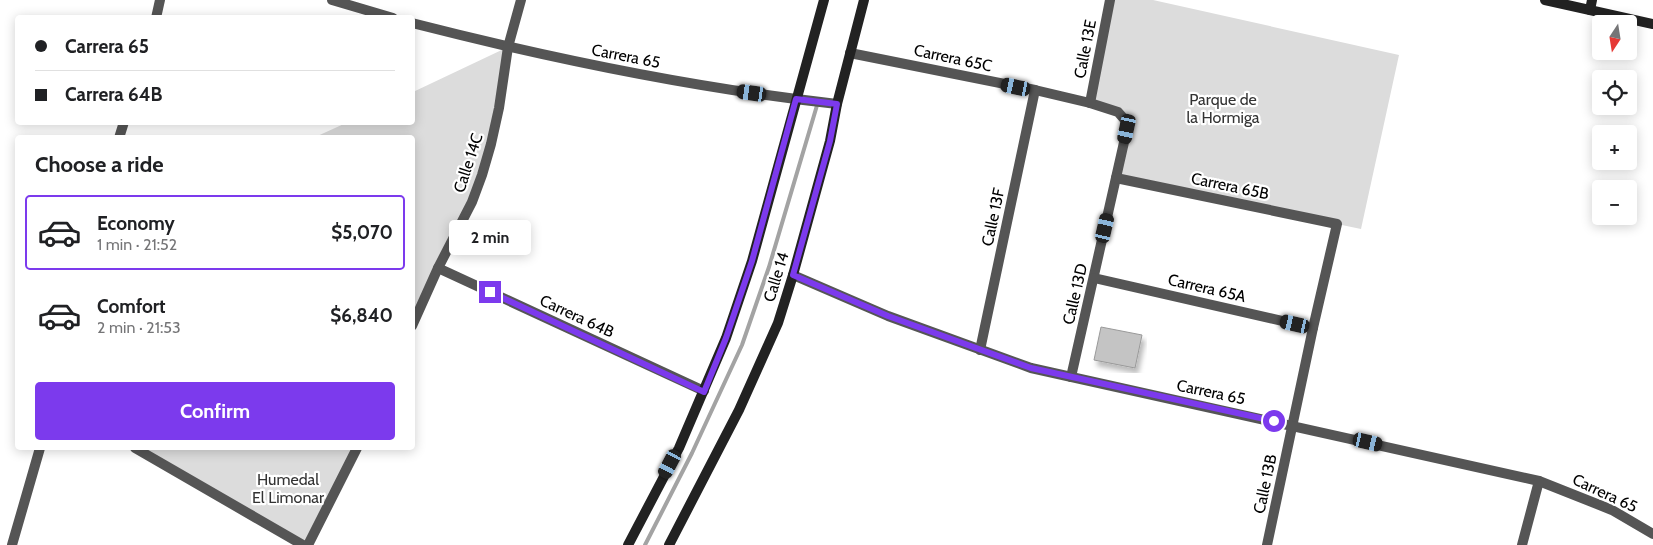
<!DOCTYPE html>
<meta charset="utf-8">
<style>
:root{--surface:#fff;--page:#f2f2f2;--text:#202124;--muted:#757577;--line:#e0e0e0;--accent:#7c3aed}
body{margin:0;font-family:Cabin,sans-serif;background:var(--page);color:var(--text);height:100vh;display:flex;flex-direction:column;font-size:19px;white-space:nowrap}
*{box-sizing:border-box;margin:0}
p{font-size:16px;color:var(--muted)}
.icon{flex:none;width:28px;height:28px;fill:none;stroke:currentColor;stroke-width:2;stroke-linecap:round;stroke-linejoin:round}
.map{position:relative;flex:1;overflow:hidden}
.sheet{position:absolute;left:15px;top:135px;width:400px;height:315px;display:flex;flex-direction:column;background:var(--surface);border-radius:5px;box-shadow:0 2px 12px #0003}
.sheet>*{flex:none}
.banner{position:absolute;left:15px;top:15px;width:400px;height:110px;border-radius:5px;box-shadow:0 2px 12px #0003;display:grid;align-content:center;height:110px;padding:0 20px;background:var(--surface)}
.needle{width:32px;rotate:192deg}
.fabs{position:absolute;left:1592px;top:15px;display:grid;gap:10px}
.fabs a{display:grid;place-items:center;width:45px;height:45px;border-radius:5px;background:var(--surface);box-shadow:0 2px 12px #0003;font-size:25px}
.end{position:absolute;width:22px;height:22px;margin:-11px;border:6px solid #7c3aed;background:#fff;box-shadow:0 0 0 2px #fff}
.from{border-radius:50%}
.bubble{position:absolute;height:35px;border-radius:5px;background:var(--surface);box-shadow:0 2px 12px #0003;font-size:16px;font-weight:800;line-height:35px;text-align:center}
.car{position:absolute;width:15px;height:30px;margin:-15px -8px;border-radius:6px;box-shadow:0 0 4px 1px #0007;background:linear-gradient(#222 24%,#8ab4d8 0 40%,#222 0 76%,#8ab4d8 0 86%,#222 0)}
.banner b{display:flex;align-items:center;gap:18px;height:48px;font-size:19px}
.banner b+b{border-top:1px solid var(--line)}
.banner i{width:12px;height:12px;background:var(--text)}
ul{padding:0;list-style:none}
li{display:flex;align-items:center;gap:15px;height:75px;margin:0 10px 8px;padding:0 10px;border:2px solid transparent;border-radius:5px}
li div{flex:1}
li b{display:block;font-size:19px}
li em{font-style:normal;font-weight:800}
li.active{border-color:var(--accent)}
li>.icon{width:45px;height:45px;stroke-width:1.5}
h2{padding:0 20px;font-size:22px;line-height:60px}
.primary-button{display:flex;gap:10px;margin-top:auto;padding:10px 20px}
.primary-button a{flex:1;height:58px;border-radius:5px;background:var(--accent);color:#fff;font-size:20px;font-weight:800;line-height:58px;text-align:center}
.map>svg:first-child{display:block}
</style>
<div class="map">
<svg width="1653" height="545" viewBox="0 0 1653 545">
<defs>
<filter id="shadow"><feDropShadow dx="3" dy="5.5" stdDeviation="2.5" flood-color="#0004"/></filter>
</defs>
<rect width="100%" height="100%" fill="#fff"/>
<!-- green -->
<g fill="#dcdcdc">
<path d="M1110,0H1153L1399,55L1361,229L1116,178L1125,120L1090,103Z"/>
<path d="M508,47L482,175L413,326L412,138H313L346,123L412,122L413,92Z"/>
<path d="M135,448H357L308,545Z"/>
</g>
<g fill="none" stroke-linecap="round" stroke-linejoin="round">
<!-- stream -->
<path stroke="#a3a3a3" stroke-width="4" d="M645,545L692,453L742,345L769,267L818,102"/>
</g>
<!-- building -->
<path fill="#c4c4c4" stroke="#999" filter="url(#shadow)" d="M1101,327L1142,335L1135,368L1094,360Z"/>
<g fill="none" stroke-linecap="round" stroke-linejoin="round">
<!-- street -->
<g stroke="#555" stroke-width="10">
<path d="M332,0L393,18"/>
<path d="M156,18L160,0"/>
<path d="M412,23C553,59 693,88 837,104"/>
<path d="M850,53L1035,90L1090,103L1118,112L1125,120L1127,129L1071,377"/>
<path d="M1090,103L1110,0"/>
<path d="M119,138L124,122"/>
<path d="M1116,178L1337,224L1313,328L1267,545"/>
<path d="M438,268L704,391"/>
<path d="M793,275L888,316L1031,368L1539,481L1612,510L1653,534"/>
<path d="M1094,278L1313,328"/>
<path d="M412,326L438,268L472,202L482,175L491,144L499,108L508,47L521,0"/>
<path d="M980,350L1035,90"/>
<path d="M135,448L303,545"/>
<path d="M12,545L40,448"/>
<path d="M308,545L357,448"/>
<path d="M1522,545L1539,481"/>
</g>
<!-- secondary -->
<g stroke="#222" stroke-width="10">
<path d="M1545,0L1653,24"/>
<path d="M1590,10L1592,0"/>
<path d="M628,545L679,448L726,338L752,261L824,0"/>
<path d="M669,545L739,410L778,323L793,275L830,141L837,104L864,0"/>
</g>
</g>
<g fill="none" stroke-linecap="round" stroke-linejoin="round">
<!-- route -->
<path stroke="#7c3aed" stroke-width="6" d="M490,292L704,392L726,338L752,261L796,99L837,104L830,141L793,275L888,316L1031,368L1274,421"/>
</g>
<g text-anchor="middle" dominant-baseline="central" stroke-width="4.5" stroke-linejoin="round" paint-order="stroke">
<!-- street labels -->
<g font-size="16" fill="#000" stroke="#fff">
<text transform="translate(1085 49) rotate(-79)">Calle 13E</text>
<text transform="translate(626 56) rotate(11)">Carrera 65</text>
<text transform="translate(953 58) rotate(12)">Carrera 65C</text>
<text transform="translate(468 163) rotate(-72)">Calle 14C</text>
<text transform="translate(1230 186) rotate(12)">Carrera 65B</text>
<text transform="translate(993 217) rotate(-78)">Calle 13F</text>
<text transform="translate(776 277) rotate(-73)">Calle 14</text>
<text transform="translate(1207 288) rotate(13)">Carrera 65A</text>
<text transform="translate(1075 294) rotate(-77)">Calle 13D</text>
<text transform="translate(577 316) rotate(25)">Carrera 64B</text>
<text transform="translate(1211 392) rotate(12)">Carrera 65</text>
<text transform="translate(1265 484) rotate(-78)">Calle 13B</text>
<text transform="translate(1605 493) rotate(25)">Carrera 65</text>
</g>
<!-- park labels -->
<g font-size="16" fill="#333" stroke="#fff">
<text x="1223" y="99">Parque de<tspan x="1223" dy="18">la Hormiga</tspan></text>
<text x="288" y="479">Humedal<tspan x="288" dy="18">El Limonar</tspan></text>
</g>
</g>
</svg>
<div class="fabs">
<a><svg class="needle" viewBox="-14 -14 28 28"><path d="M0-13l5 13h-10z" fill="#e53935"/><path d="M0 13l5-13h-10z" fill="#757577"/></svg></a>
<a><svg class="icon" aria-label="locate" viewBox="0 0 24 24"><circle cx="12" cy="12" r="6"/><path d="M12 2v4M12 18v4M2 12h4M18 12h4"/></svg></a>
<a>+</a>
<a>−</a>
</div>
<i class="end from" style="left:1274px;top:421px"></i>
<i class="end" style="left:490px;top:292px"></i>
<div class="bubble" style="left:449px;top:220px;width:82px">2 min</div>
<i class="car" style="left:1016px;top:87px;rotate:282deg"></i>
<i class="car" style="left:752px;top:93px;rotate:278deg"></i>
<i class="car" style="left:1127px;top:129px;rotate:192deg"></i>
<i class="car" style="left:1105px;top:228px;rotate:13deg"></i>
<i class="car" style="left:1295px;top:324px;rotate:283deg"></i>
<i class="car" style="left:1368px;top:442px;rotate:103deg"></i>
<i class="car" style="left:670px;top:464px;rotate:208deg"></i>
<div class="banner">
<b><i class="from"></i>Carrera 65</b>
<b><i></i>Carrera 64B</b>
</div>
<section class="sheet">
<h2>Choose a ride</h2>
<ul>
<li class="active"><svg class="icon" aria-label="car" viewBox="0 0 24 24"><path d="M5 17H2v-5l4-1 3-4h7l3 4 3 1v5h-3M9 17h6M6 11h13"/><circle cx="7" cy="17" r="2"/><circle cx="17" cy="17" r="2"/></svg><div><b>Economy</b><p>1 min · 21:52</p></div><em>$5,070</em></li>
<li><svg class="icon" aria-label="car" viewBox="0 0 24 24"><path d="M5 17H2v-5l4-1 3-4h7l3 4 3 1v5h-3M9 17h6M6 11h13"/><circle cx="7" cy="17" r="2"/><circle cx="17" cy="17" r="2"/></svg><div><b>Comfort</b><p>2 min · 21:53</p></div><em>$6,840</em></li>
</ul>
<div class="primary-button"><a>Confirm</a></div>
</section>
</div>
